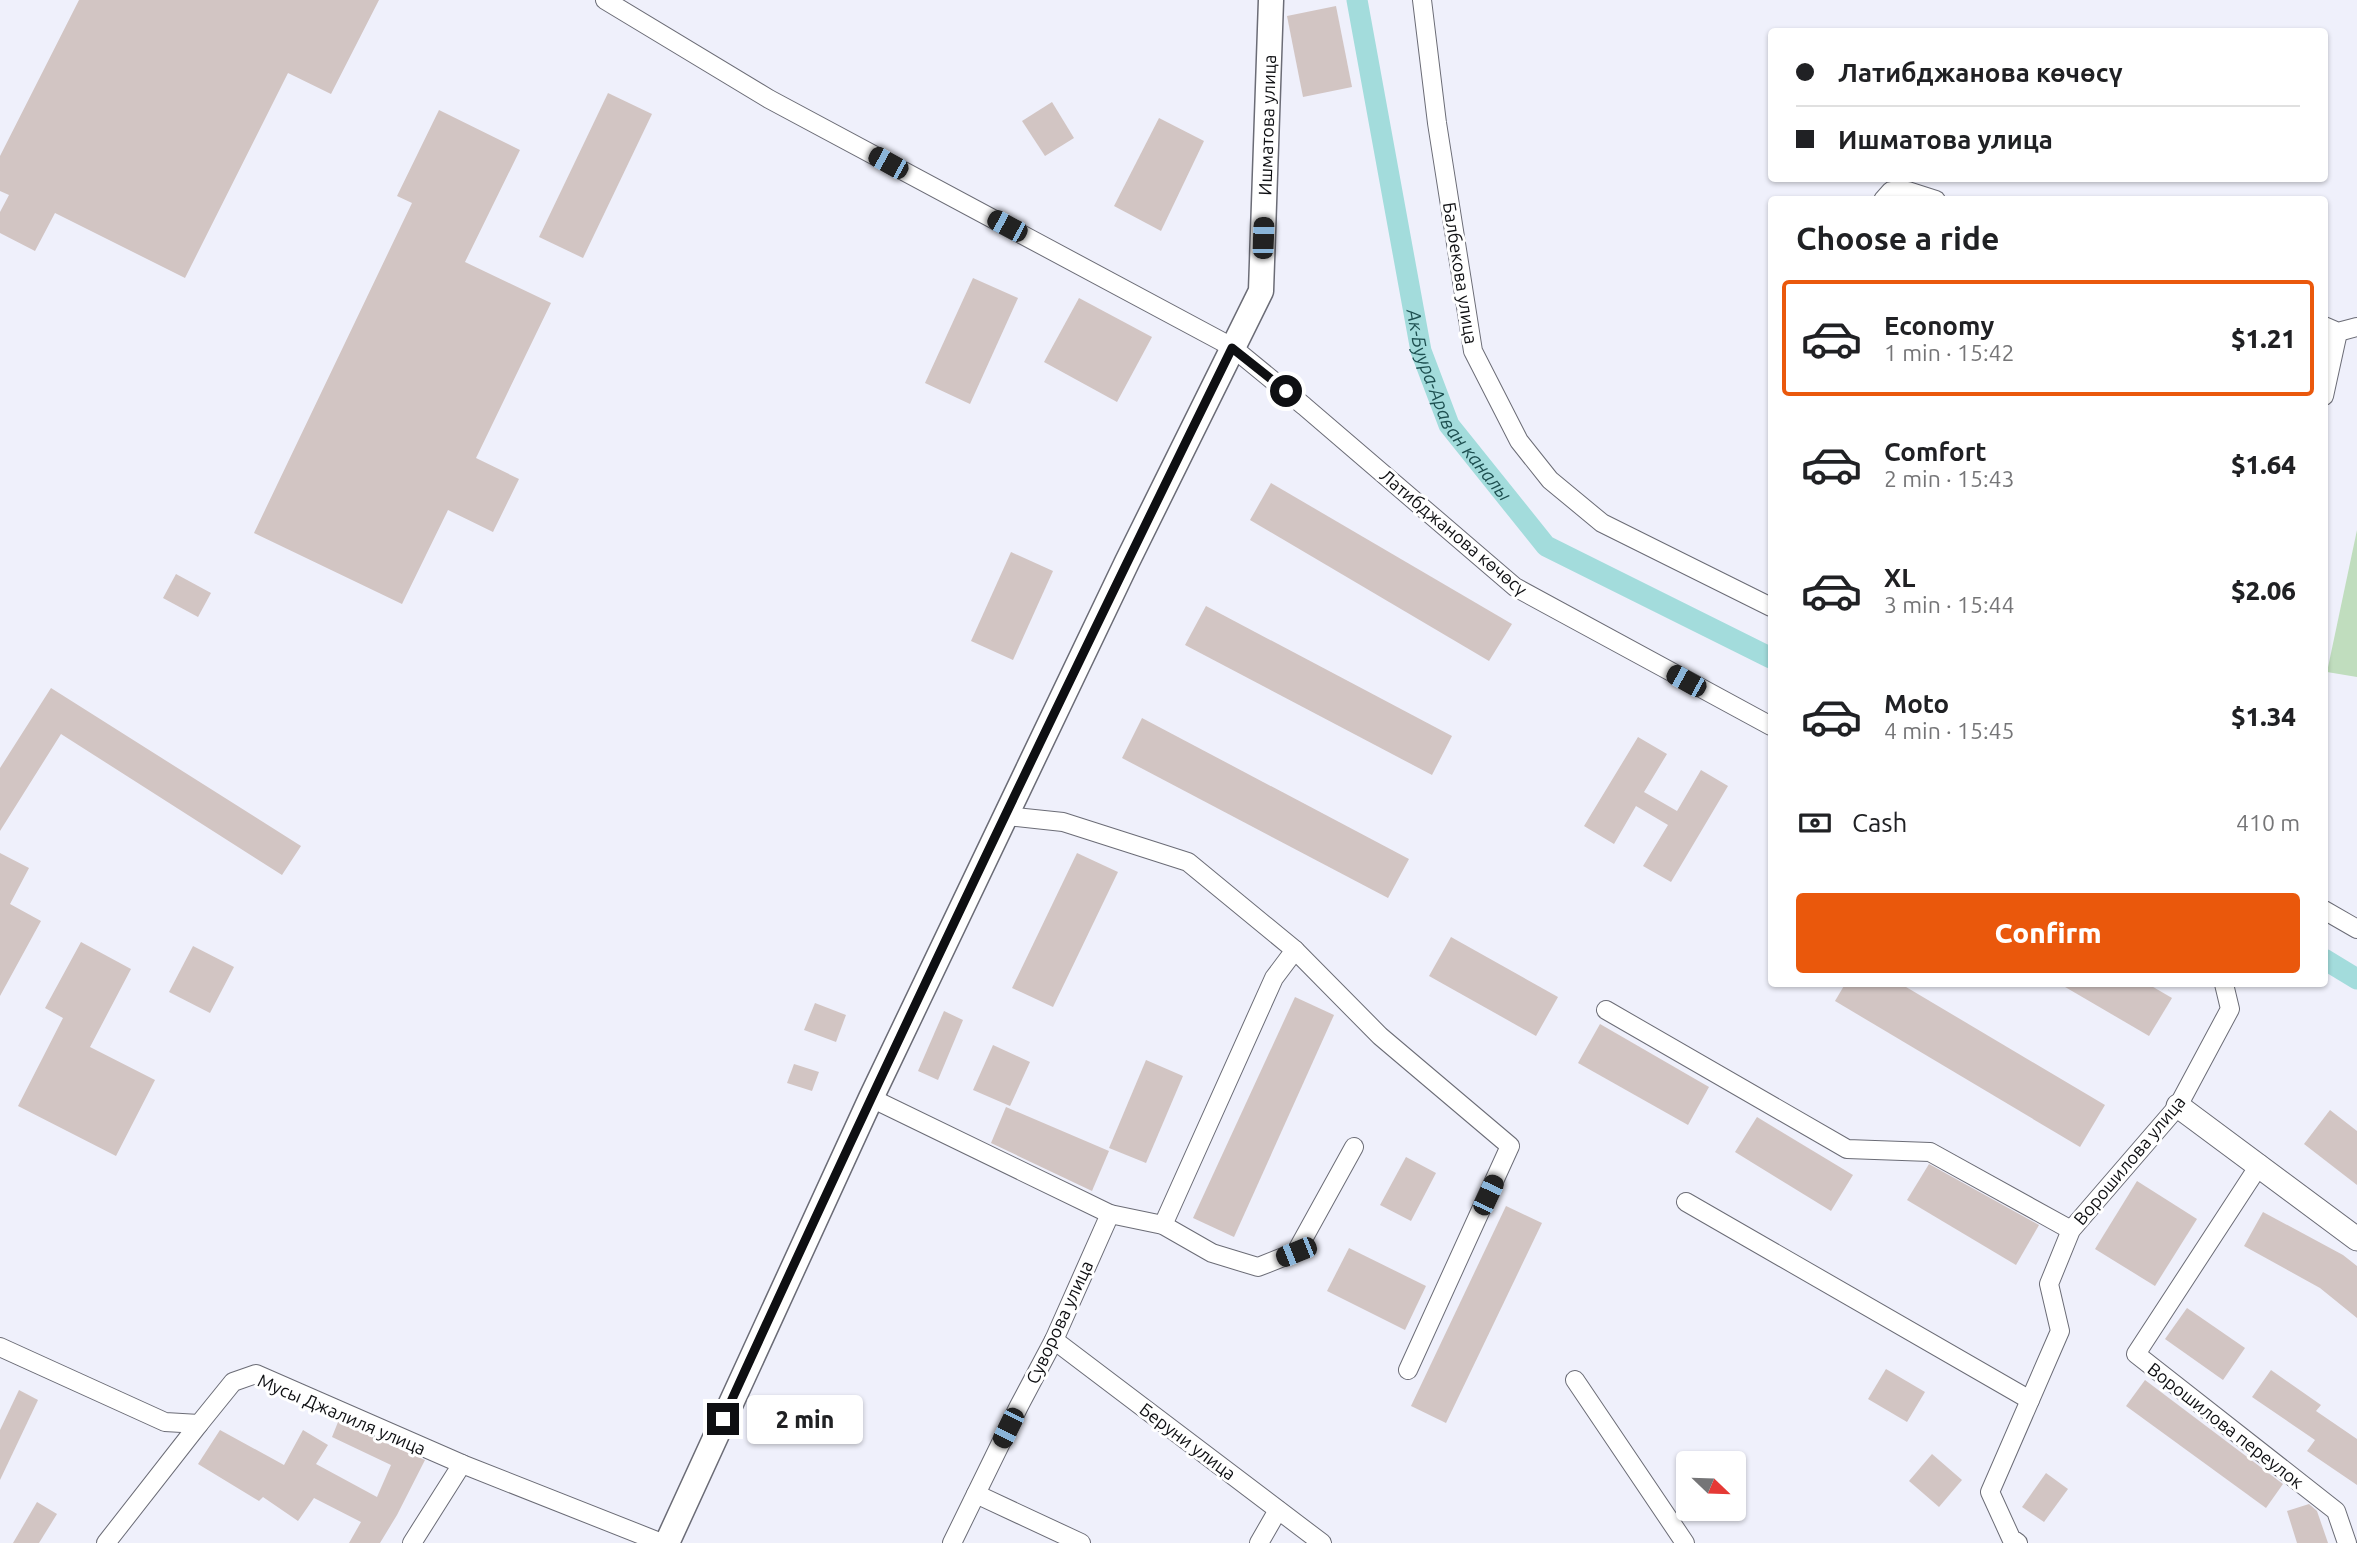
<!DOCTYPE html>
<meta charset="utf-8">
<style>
:root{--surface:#fff;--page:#f2f2f2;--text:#202124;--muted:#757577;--line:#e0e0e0;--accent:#ea580c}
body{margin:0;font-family:Ubuntu,sans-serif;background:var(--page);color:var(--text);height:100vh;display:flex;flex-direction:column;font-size:26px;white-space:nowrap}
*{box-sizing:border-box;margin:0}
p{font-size:23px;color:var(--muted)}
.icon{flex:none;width:38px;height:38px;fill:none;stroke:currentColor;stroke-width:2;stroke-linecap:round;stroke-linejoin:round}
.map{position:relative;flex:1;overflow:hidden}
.panel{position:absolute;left:1768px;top:196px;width:560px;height:791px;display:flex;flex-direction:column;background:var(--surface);border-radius:7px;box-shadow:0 2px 5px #0004}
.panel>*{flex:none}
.guide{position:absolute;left:1768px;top:28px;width:560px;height:154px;border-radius:7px;box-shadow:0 2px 5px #0004;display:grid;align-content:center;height:154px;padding:0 28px;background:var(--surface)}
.needle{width:46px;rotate:113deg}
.fabs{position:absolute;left:1676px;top:1451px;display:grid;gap:14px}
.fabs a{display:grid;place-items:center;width:70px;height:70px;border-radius:7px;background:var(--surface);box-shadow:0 2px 5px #0004;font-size:35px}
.end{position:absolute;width:32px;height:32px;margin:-16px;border:9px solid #0e0f12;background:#fff;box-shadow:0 0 0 4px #fff}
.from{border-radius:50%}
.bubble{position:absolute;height:49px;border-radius:7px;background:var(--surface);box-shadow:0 2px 5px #0004;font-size:23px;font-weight:800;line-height:49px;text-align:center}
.car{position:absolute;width:21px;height:42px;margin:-21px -10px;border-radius:9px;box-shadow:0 0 5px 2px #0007;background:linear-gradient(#222 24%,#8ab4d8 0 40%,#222 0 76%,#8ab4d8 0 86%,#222 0)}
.guide b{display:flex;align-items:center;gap:24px;height:66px;font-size:26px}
.guide b+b{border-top:2px solid var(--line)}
.guide i{width:18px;height:18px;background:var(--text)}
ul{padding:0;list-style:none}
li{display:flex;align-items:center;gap:21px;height:116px;margin:0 14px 10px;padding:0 14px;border:4px solid transparent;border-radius:7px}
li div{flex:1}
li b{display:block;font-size:26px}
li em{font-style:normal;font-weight:800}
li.active{border-color:var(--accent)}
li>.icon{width:63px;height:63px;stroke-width:1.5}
h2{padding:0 28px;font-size:32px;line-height:84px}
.pay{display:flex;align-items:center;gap:18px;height:77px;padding:0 28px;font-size:26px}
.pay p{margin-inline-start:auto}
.button{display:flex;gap:14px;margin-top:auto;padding:14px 28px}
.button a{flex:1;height:80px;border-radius:7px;background:var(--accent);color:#fff;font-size:28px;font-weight:800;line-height:80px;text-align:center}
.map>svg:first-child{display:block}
</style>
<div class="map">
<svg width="2357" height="1543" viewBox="0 0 2357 1543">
<rect width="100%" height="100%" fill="#eff0fb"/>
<!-- green -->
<path fill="#c0ddbe" d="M2357,530V677L2327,672Z"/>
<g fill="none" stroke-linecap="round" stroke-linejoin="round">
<!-- canal -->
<g stroke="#a3dcdc" stroke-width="21">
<path id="s1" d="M1357,0L1421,351L1449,425L1546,546L1771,658"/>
<path d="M2324,959L2357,979"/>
</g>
</g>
<!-- building -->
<g fill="#d2c5c3">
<path d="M79,0H379L331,94L288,73L185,278L55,213L35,251L0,233V212L9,195L0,191V156Z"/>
<path d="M1336,6L1352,87L1303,97L1287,16Z"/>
<path d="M608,93L652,114L583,258L539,237Z"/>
<path d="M1052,102L1074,138L1045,156L1022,121Z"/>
<path d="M439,110L520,150L465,262L551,303L476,458L519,479L493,532L448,510L402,604L254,533L412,203L397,196Z"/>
<path d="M1159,118L1204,141L1161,231L1114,206Z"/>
<path d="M973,278L1018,298L970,404L925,383Z"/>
<path d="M1079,298L1152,337L1117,402L1044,362Z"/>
<path d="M1271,483L1512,624L1489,661L1250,520Z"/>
<path d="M1011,552L1053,571L1013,660L971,641Z"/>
<path d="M176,574L211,593L198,617L163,598Z"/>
<path d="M1206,606L1452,736L1432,775L1185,645Z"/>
<path d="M51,688L301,846L282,875L61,734L0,831V768Z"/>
<path d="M1142,718L1409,859L1388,898L1122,758Z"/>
<path d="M1638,737L1667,754L1644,792L1677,811L1701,770L1728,786L1671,882L1643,866L1668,825L1636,806L1614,844L1584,826Z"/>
<path d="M0,853L29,868L10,904L41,921L0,996Z"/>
<path d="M1077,853L1118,872L1053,1007L1012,988Z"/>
<path d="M1451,937L1558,997L1536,1036L1429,976Z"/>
<path d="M81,942L131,969L90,1047L155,1080L116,1156L18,1106L63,1018L45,1008Z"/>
<path d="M193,946L234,967L210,1013L169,992Z"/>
<path d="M1845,984H1901L2105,1105L2080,1147L1835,1001Z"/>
<path d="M2060,984H2148L2172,998L2149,1036Z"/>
<path d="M1295,997L1334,1015L1234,1237L1193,1218Z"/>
<path d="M815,1003L846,1015L836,1042L804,1030Z"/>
<path d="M944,1011L963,1020L938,1080L918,1071Z"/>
<path d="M1600,1024L1709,1087L1688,1125L1578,1063Z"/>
<path d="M993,1045L1030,1062L1010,1106L973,1090Z"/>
<path d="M1146,1060L1183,1076L1146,1163L1109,1148Z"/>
<path d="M794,1064L819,1072L812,1091L787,1083Z"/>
<path d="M1006,1107L1109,1151L1092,1191L991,1143Z"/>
<path d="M2330,1110L2357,1131V1185L2304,1144Z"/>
<path d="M1757,1117L1853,1175L1831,1211L1735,1152Z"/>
<path d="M1406,1157L1436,1173L1411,1221L1380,1205Z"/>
<path d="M1929,1164L2039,1225L2016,1265L1907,1200Z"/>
<path d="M2137,1181L2197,1219L2155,1286L2095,1249Z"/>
<path d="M1506,1206L1542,1223L1446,1423L1411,1406Z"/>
<path d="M2263,1212L2343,1255L2357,1266V1318L2320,1288L2244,1246Z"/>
<path d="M1349,1248L1426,1286L1405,1330L1327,1291Z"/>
<path d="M2187,1308L2245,1348L2223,1380L2165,1339Z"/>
<path d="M1886,1369L1925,1392L1907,1422L1868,1399Z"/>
<path d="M2271,1370L2321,1405L2316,1411L2357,1439V1485L2307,1451L2315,1440L2252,1397Z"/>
<path d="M2145,1380L2283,1484L2266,1508L2126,1406Z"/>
<path d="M19,1390L38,1400L0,1480V1430Z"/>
<path d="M338,1422L425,1460L397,1515L380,1543H349L361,1522L314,1498L298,1521L263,1497L259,1501L198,1464L220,1430L284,1465L303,1430L328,1445L316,1464L377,1497L391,1465L332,1437Z"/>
<path d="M1932,1454L1962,1480L1939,1507L1909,1481Z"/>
<path d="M2046,1473L2068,1489L2044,1522L2022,1507Z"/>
<path d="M37,1502L57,1514L39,1543H13Z"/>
<path d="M2309,1504L2317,1511L2328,1543H2297L2287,1511Z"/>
</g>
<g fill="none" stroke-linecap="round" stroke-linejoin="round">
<!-- minor casing -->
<g stroke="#6b6c76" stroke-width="20">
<g id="minor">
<path d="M605,0L769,99L1232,347L1304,406L1515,587L1771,726"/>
<path d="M1422,0L1437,123L1473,351L1519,441L1550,480L1602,523L1771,607"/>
<path d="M1883,200L1891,191H1908L1936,200"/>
<path d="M2324,326L2338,332L2357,327"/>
<path d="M2324,396L2338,332"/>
<path d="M1006,816L1063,822L1188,862L1295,950L1380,1036L1510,1146L1408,1370"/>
<path d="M2324,910L2357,929"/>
<path d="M1606,1010L1847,1149L1930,1152L2071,1230"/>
<path d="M871,1098L1110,1214L1163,1225L1212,1253L1258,1267L1296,1252L1354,1147"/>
<path d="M2260,1164L2136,1354L2336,1511L2347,1543"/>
<path d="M1686,1202L2030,1400"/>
<path d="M1163,1225L1274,978L1295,950"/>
<path d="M1054,1340L1322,1543"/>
<path d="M0,1347L165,1422L199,1424L233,1382L256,1374L462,1464L662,1543"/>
<path d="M1575,1380L1685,1543"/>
<path d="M976,1494L1081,1543"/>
<path d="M106,1543L199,1424"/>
<path d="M412,1543L462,1464"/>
<path d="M952,1543L1019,1406L1054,1340L1110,1214"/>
<path d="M1259,1543L1278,1510"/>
<path d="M2018,1543L2011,1538L1990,1492L2060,1331L2049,1284L2071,1230L2178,1106L2230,1009L2224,984"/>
</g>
</g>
<!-- tertiary casing -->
<g stroke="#6b6c76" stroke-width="25">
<path id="tertiary" d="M2178,1106L2357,1239"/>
</g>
<!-- secondary casing -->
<g stroke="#6b6c76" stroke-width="27">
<g id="secondary">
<path id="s2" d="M667,1543L871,1098L1127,562L1261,291L1271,0"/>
</g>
</g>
<!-- minor -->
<use href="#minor" stroke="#fff" stroke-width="18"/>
<!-- tertiary -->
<use href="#tertiary" stroke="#fff" stroke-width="23"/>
<!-- secondary -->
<use href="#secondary" stroke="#fff" stroke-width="24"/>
</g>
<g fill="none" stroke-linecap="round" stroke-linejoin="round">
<!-- route -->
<path stroke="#0e0f12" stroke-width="9" d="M723,1419C887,1059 1058,702 1232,348L1286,391"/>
</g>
<g text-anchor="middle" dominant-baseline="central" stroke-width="6" stroke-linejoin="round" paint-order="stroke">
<!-- street labels -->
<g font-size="18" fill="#0e0f12" stroke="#fff">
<text stroke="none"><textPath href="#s2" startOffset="1552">Ишматова улица</textPath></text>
<text transform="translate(1461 273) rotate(81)">Балбекова улица</text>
<text transform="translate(1454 532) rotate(40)">Латибджанова көчөсү</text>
<text transform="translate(2129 1160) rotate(-50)">Ворошилова улица</text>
<text transform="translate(1059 1322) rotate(-65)">Суворова улица</text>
<text transform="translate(342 1414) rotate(23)">Мусы Джалиля улица</text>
<text transform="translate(2226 1425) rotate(38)">Ворошилова переулок</text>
<text transform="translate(1188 1441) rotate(37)">Беруни улица</text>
</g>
<!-- water labels -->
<g font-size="19" font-style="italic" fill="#1d4f50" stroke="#fff">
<text stroke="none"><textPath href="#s1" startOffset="422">Ак-Буура-Араван каналы</textPath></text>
</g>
</g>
</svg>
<div class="fabs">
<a><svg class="needle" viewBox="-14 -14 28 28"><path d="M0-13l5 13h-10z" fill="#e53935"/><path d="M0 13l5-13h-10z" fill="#757577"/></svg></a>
</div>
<i class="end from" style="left:1286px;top:391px"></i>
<i class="end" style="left:723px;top:1419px"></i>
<div class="bubble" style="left:747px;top:1395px;width:116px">2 min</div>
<i class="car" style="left:888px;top:163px;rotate:299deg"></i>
<i class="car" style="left:1007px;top:226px;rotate:298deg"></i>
<i class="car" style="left:1263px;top:238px;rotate:2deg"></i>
<i class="car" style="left:1686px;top:681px;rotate:299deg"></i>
<i class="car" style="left:1488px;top:1195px;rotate:25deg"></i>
<i class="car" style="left:1296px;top:1252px;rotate:248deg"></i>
<i class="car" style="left:1008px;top:1428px;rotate:206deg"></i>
<div class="guide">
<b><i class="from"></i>Латибджанова көчөсү</b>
<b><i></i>Ишматова улица</b>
</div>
<section class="panel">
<h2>Choose a ride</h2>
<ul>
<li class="active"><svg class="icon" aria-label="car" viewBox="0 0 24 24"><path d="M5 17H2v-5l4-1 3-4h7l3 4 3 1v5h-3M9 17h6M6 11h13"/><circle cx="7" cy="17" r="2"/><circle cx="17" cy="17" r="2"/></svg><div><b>Economy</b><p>1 min · 15:42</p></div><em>$1.21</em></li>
<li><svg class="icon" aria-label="car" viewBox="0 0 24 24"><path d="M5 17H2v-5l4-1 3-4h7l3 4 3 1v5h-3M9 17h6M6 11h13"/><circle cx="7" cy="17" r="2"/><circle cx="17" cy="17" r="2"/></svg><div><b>Comfort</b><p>2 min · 15:43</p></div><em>$1.64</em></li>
<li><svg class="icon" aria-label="car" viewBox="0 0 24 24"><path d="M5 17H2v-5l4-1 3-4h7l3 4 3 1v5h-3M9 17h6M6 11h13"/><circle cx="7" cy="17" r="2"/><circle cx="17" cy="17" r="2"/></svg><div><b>XL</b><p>3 min · 15:44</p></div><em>$2.06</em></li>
<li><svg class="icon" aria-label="car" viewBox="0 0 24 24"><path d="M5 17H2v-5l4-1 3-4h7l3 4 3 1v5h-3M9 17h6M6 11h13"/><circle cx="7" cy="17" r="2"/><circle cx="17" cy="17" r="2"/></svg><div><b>Moto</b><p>4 min · 15:45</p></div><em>$1.34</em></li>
</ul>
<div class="pay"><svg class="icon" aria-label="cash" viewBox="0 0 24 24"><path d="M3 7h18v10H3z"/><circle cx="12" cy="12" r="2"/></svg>Cash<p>410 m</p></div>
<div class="button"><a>Confirm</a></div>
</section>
</div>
